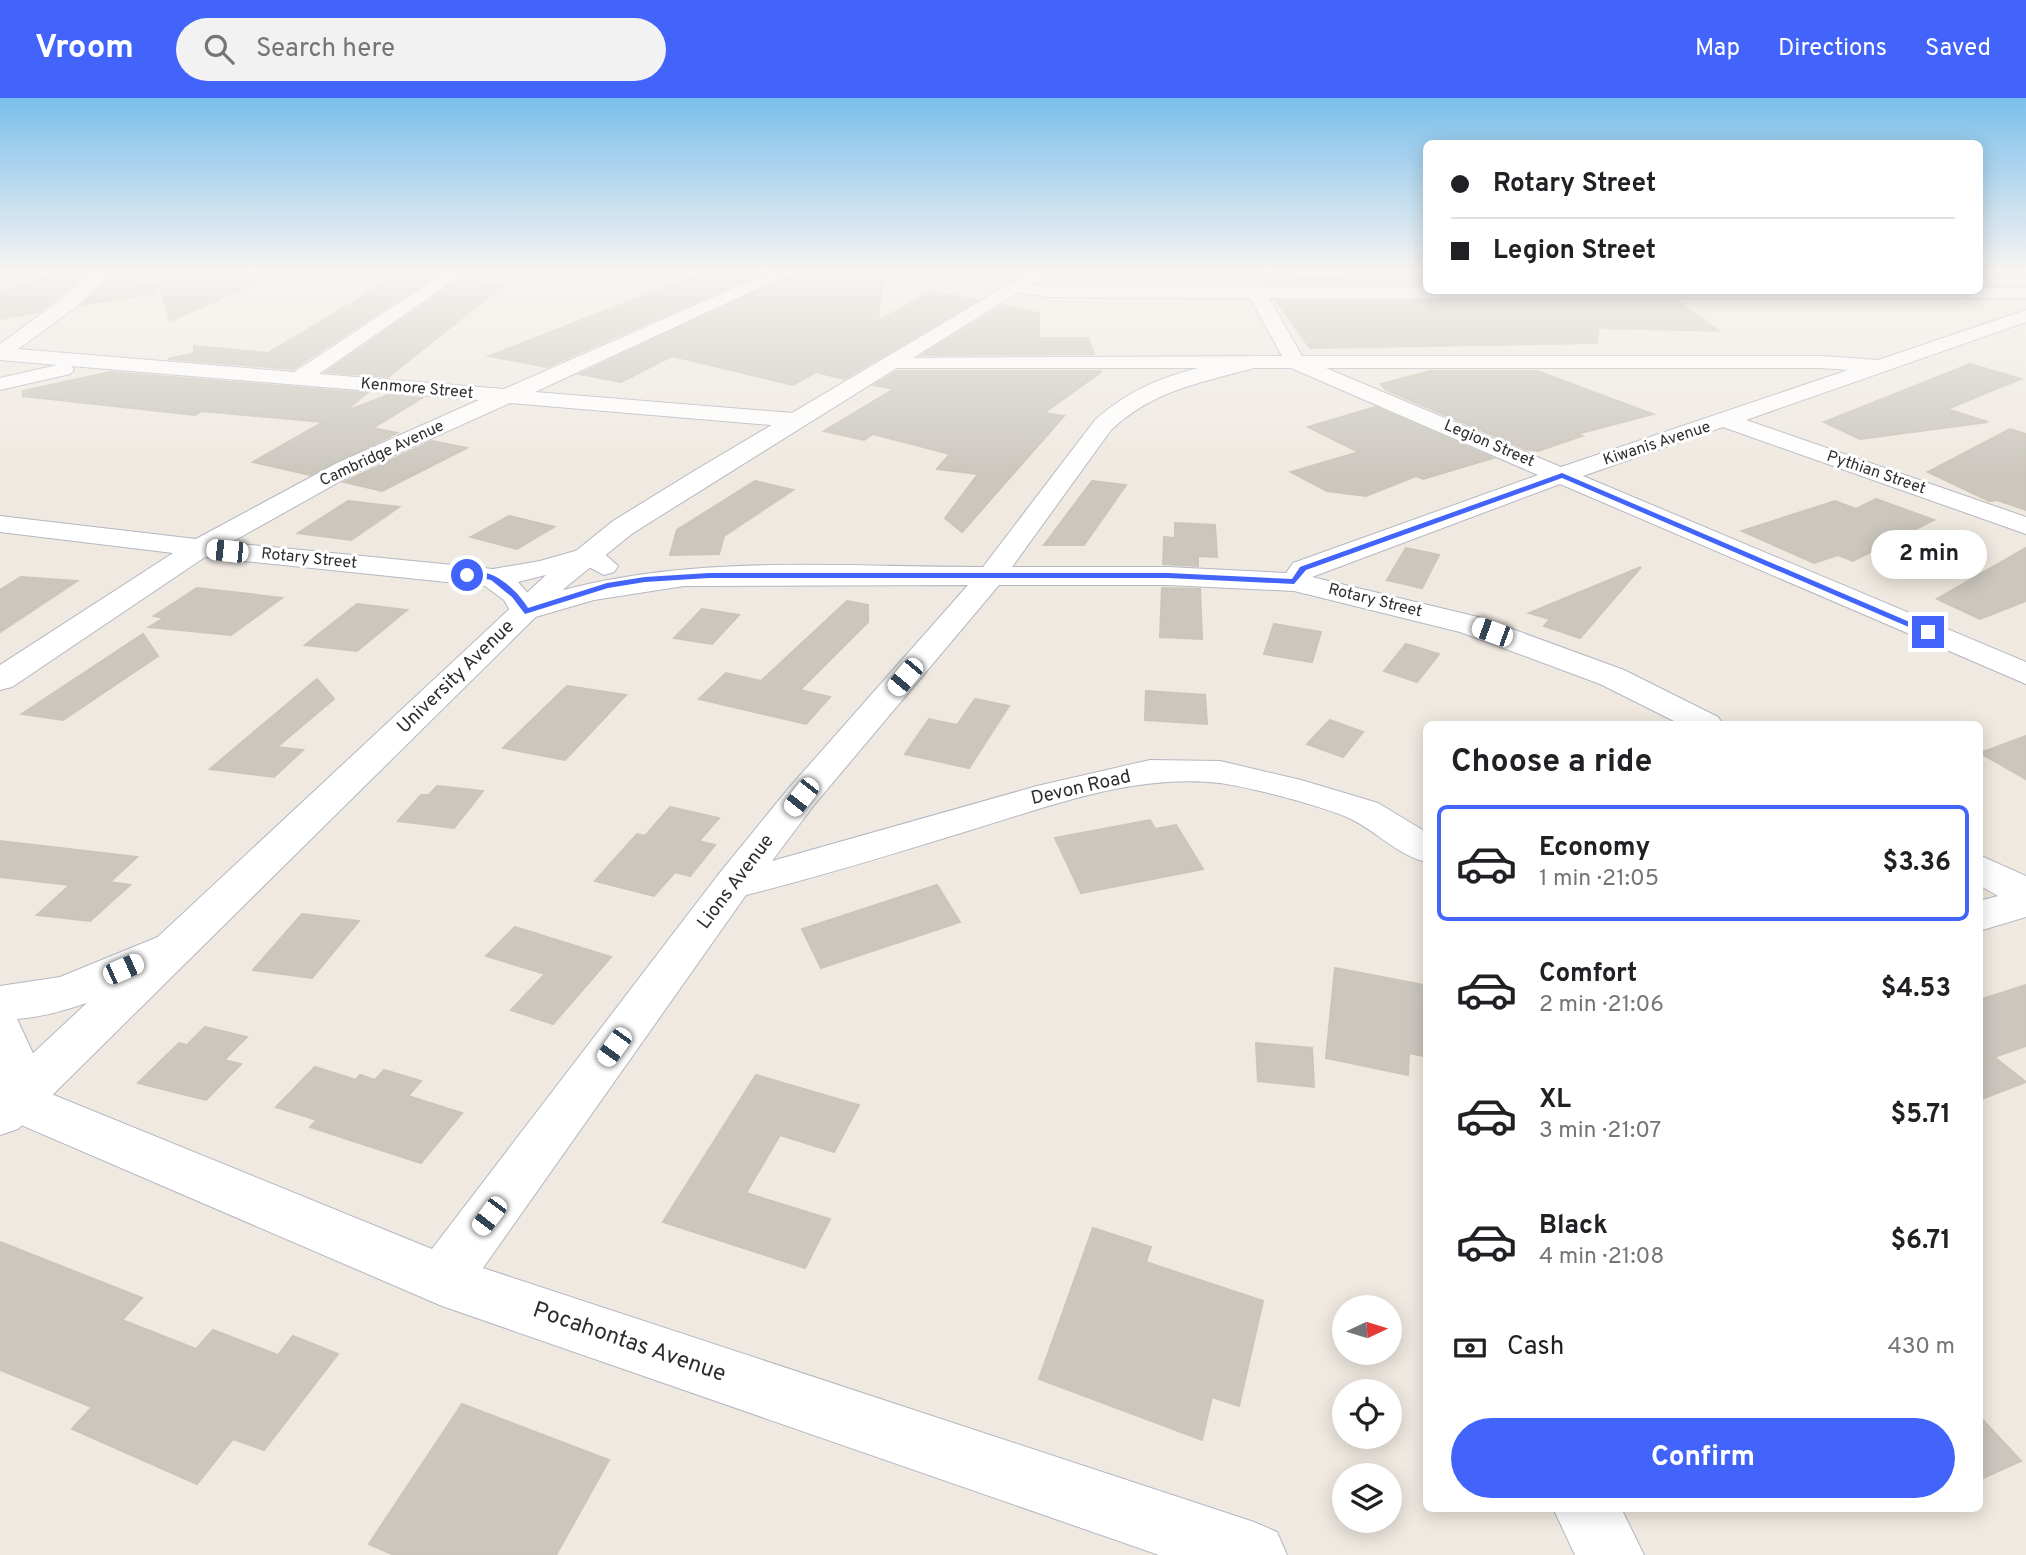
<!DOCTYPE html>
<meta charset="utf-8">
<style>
:root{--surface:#fff;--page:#f2f2f2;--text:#202124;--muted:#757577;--line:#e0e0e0;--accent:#4264fb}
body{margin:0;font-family:Overpass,sans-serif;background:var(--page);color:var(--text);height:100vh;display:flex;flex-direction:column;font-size:26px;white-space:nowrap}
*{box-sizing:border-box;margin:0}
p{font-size:23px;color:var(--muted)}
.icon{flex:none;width:38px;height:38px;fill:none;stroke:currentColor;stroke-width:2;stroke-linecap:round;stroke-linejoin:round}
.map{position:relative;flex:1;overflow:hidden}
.drawer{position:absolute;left:1423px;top:623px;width:560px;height:791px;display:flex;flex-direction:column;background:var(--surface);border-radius:10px;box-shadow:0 4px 18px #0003}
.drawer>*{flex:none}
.guide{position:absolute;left:1423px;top:42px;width:560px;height:154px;border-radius:10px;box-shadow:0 4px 18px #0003;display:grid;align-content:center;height:154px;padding:0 28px;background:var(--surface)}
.needle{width:46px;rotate:86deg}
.buttons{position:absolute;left:1332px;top:1197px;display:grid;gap:14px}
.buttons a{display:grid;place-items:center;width:70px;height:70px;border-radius:50%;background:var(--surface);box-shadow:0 4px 18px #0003;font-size:35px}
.end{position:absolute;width:32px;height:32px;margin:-16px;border:9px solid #4264fb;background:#fff;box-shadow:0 0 0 4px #fff}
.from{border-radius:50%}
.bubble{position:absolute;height:49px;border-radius:24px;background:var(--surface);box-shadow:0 4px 18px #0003;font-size:23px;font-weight:700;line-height:49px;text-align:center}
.car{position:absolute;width:21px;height:42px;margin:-21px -10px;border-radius:9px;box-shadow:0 0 5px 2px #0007;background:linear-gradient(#fff 24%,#345 0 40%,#fff 0 76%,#345 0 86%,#fff 0)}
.guide b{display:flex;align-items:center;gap:24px;height:66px;font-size:26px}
.guide b+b{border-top:2px solid var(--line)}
.guide i{width:18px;height:18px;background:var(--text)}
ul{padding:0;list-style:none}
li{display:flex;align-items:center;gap:21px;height:116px;margin:0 14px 10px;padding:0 14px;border:4px solid transparent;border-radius:10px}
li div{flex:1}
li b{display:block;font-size:26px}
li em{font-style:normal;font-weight:700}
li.on{border-color:var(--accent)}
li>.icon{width:63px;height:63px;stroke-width:1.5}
h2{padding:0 28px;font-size:32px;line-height:84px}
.pay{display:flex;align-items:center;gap:18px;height:77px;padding:0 28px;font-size:26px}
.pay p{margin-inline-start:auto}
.primary-button{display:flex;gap:14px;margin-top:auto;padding:14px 28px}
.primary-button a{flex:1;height:80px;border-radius:42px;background:var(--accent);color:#fff;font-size:28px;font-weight:700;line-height:80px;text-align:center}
header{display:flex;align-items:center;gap:42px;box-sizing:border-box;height:98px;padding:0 35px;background:var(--accent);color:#fff}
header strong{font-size:33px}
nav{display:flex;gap:38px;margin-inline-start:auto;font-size:24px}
.search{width:490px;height:63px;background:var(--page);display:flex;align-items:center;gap:18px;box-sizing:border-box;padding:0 24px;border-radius:38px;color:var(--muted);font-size:26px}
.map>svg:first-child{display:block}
</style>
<header>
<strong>Vroom</strong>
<div class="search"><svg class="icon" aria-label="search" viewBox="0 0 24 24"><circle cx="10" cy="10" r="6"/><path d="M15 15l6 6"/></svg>Search here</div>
<nav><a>Map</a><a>Directions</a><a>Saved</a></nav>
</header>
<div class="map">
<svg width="2026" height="1457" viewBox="0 0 2026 1457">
<rect width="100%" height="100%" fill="#efe9e1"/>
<!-- building -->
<g fill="#cbc7bf" stroke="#cbc5ba" stroke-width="2">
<path d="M156,173H284L170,223Z"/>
<path d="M707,173H766L547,269L489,258Z"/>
<path d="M799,173H883L878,223L931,194L978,202L844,281L816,274L793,287L672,258L621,284L580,276Z"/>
<path d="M60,175L84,178L40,214L0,221V194Z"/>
<path d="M1400,176L1410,186H1264L1261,182Z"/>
<path d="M109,181L156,186V195L82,207Z"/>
<path d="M390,182L428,183L293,271L168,261L194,255V248L268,255Z"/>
<path d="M457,183L506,185L388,279L326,274Z"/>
<path d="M1276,203H1677L1719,233L1599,230L1597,245L1310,250Z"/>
<path d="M1003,207L1039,215V240H1088L1094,256L922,257Z"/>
<path d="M1970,266L2021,281L1947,311L1988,324L1860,341L1824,324Z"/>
<path d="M898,273H1100L1101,274L1044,315L1064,318L962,434L945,420L978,376L937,371L950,356L873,336L864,342L824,333L894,291L874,287Z"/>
<path d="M1430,273H1537L1653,316L1577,336L1582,338L1538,353L1525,351L1386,292L1381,286Z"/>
<path d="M110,274L367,295L344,314L388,297L422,300L373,330L397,335L310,377L253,364L323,324L202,313L195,317L23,298V293Z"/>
<path d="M1375,309L1493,360L1423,381L1416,378L1366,398L1327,393L1291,374L1359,354L1308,329Z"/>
<path d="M2010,331L2026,336V412L1997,402L1989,403L1928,374Z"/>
<path d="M432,343L467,350L382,393L344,384Z"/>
<path d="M755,383L793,392L724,438L719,456L670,457L677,432Z"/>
<path d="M1092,383L1126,387L1084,447H1044Z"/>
<path d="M1876,401L1934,422L1853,463L1838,457L1814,465L1742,433L1835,403L1856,411Z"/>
<path d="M348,403L399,409L351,442L298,435Z"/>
<path d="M509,418L522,421L554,429L517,451L471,439Z"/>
<path d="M1175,425L1215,427L1217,459L1198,458V468L1163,466L1164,439L1175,440Z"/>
<path d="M1406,450L1439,457L1422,490L1387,482Z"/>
<path d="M2026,450V503L1980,521L1937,501Z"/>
<path d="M1641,469L1580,540L1544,528L1550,521L1529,515Z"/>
<path d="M21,479L77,483L0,534V492Z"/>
<path d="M197,490L232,494L282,500L231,537L149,529L164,520L154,518Z"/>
<path d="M1162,490L1200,491L1202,541L1160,539Z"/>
<path d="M847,503L868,507V524L800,592L830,599L806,626L699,601L726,575L761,583Z"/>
<path d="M357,506L407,512L357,553L305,547Z"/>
<path d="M702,511L739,517L712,546L674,540Z"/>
<path d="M1274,526L1321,534L1312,564L1264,556Z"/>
<path d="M143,536L158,558L63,622L22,616Z"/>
<path d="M1406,546L1439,556L1417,584L1384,573Z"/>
<path d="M317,581L334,601L277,649L303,652L274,679L210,671Z"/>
<path d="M567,588L626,597L565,662L503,650Z"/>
<path d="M1146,593L1205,597L1207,626L1145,622Z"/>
<path d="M975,601L1009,608L969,670L905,656L929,621L957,627Z"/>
<path d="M1330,622L1363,634L1343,659L1307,646Z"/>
<path d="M2026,638V681L1980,655Z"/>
<path d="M437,688L483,693L454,730L398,723L421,697H429Z"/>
<path d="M670,709L719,720L699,743L715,747L690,778L675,774L654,798L595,783L637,736L645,738Z"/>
<path d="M1150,722L1155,731L1176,727L1203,771L1081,795L1055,740Z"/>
<path d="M0,743L137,759L110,784L130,787L90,823L37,817L70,787L0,779Z"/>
<path d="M937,787L960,824L821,870L802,831Z"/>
<path d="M302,816L359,823L312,880L253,872Z"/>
<path d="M515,829L611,859L553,926L511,912L545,876L486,858Z"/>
<path d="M1335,870L1424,887L1423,958L1409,955L1408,977L1326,960Z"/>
<path d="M2026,887V948L1994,959L2026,984L1979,1002V902Z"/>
<path d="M205,929L247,939L224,962L241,966L206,1002L138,985L179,945L187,947Z"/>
<path d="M1256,945L1312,950L1314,989L1258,983Z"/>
<path d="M315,969L356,982L360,977L375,982L384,972L421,983L408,998L462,1015L421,1065L310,1029L317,1022L276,1009Z"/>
<path d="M756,977L859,1007L834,1054L780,1037L746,1095L830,1121L805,1170L663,1124Z"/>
<path d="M1093,1130L1151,1149L1146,1164L1263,1203L1239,1308L1212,1299L1202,1342L1039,1281Z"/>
<path d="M0,1144L142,1200L122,1222L196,1251L213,1232L278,1257L293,1238L338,1256L264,1352L233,1341L197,1386L72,1331L92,1309L0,1272Z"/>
<path d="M462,1306L609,1362L556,1457H394L369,1446Z"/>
<path d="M1979,1318L2021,1363L1979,1382Z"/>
</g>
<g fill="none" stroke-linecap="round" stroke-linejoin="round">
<!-- minor casing -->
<g stroke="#b4b7c1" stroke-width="2">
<g id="minor">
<path d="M94,173H113L76,209L18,251L294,274L447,173H467L319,276L504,291L773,173H796L535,294L793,315L801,317L805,322L801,327L793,329L510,305L355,375L230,445L493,471L540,463L589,449L599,451L618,468L614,474L604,477L585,467L518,484L533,501C677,454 834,469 983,469L1095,322C1125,295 1158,280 1198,270H895L888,268L885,264L888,260L1282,258L1250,200L1051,199L1013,194L1010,190L1019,185L1051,189H1426V192H1979V190H2026V200H1269L1302,258H1821L1878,262L2026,212V224L1746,322L2026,419V436L1723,329L1583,378L2026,564V586L1560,386L1312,479L1482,520L1624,572L1718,619L1723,626H1680L1600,586L1460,534L1294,493L1168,487H999L814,707L772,763L1037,688L1150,662L1220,663L1301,682L1378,705L1426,734V764C1398,757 1378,735 1353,722C1327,709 1249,689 1220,685C1135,675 1050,708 971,732C896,755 822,778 746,797L483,1170L1254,1424L1277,1434L1287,1457H1159L442,1208L0,1018V888L60,879L170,834L185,839L192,850L185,861C133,886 76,916 17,921L37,964L39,991L432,1151L718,777L788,691L968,487L684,488L594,502L525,522L514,519L504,502L485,488L205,459L12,589L0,592V567L173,455L0,434V418L196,441L337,365L479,302L71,268L74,272L70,276L0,292V280L57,267L0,262V246L62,201ZM1254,270H1291L1538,377L1293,465L1286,475L1168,469H1012L1111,332C1153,292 1200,285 1254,270ZM1326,270H1821L1848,272L1561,369Z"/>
<path d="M1979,757L2026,778V819L1979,833V803L1998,798L1979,787Z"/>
<path d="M1553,1410H1621L1644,1457H1575Z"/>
</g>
</g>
<!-- tertiary casing -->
<g stroke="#b4b7c1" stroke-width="2">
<path id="tertiary" d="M1031,173H1052L633,435L566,489L18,1031L0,1037V986L546,477L613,423L694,373Z"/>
</g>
<!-- minor -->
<use href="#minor" fill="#fff" fill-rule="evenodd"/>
<!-- tertiary -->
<use href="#tertiary" fill="#fff" fill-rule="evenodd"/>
</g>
<!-- sky -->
<linearGradient id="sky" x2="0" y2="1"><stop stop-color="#7abfeb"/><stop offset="0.46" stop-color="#f8f5f2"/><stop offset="1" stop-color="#f8f5f2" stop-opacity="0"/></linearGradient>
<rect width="2026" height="377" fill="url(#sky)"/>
<!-- route -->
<path fill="#4264fb" d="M1562,375L1933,534L1925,536L1562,380L1306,472L1294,486L1168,480H709L645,484L608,490L525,516L512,499L491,482L462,477C487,464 516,490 528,510L607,485L645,479L709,475H1168L1292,481L1300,469Z"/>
<g text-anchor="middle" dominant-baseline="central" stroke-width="6" stroke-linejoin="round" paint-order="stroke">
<!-- far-street labels -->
<g font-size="16" fill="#2e2e2e" stroke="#fff">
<text transform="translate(417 291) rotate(5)">Kenmore Street</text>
<text transform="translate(1489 346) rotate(23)">Legion Street</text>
<text transform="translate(1657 346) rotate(-18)">Kiwanis Avenue</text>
<text transform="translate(382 356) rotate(-25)">Cambridge Avenue</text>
<text transform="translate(1876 375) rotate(19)">Pythian Street</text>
<text transform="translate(309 461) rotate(6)">Rotary Street</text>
<text transform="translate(1375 503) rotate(14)">Rotary Street</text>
</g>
<!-- street labels -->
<g font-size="19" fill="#2e2e2e" stroke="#fff">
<text transform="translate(456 579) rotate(-44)">University Avenue</text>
<text transform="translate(1081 690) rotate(-13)">Devon Road</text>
<text transform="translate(736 784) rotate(-53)">Lions Avenue</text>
</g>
<!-- near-street labels -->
<g font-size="23" fill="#2e2e2e" stroke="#fff">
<text transform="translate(629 1245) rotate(19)">Pocahontas Avenue</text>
</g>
</g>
</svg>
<div class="buttons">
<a><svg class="needle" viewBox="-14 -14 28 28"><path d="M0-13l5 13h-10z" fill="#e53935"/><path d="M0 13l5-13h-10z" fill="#757577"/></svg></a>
<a><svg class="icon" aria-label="locate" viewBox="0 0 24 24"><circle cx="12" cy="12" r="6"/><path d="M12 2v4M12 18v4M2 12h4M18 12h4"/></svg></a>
<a><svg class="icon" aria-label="layers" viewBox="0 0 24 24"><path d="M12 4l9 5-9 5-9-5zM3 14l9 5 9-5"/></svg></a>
</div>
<i class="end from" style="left:467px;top:477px"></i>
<i class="end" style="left:1928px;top:534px"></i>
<div class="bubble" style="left:1871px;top:432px;width:116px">2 min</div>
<i class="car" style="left:227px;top:453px;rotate:276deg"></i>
<i class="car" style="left:1492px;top:534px;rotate:290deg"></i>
<i class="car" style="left:905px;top:579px;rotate:220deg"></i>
<i class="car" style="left:801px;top:699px;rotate:218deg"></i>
<i class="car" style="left:123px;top:871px;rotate:66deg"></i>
<i class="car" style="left:614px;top:949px;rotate:216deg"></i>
<i class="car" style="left:489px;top:1118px;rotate:217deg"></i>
<div class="guide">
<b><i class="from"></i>Rotary Street</b>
<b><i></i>Legion Street</b>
</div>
<section class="drawer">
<h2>Choose a ride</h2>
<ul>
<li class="on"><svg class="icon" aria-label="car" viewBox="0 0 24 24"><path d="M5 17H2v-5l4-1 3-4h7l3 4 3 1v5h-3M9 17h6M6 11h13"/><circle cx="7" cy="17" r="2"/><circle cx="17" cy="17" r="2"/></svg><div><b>Economy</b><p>1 min · 21:05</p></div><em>$3.36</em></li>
<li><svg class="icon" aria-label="car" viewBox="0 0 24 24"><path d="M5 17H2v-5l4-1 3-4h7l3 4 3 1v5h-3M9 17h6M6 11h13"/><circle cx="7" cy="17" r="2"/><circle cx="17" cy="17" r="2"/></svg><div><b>Comfort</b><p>2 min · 21:06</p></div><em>$4.53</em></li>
<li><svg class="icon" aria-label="car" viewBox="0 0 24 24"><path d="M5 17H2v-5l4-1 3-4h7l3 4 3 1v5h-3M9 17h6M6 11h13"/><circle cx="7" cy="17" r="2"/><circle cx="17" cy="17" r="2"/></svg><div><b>XL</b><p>3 min · 21:07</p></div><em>$5.71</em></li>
<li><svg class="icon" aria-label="car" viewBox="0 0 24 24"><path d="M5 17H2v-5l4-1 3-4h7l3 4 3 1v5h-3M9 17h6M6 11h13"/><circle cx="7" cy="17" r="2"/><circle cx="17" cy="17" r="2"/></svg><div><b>Black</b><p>4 min · 21:08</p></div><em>$6.71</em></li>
</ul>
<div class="pay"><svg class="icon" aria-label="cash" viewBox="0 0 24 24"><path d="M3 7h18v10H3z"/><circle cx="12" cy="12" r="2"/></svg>Cash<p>430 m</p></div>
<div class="primary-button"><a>Confirm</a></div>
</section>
</div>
